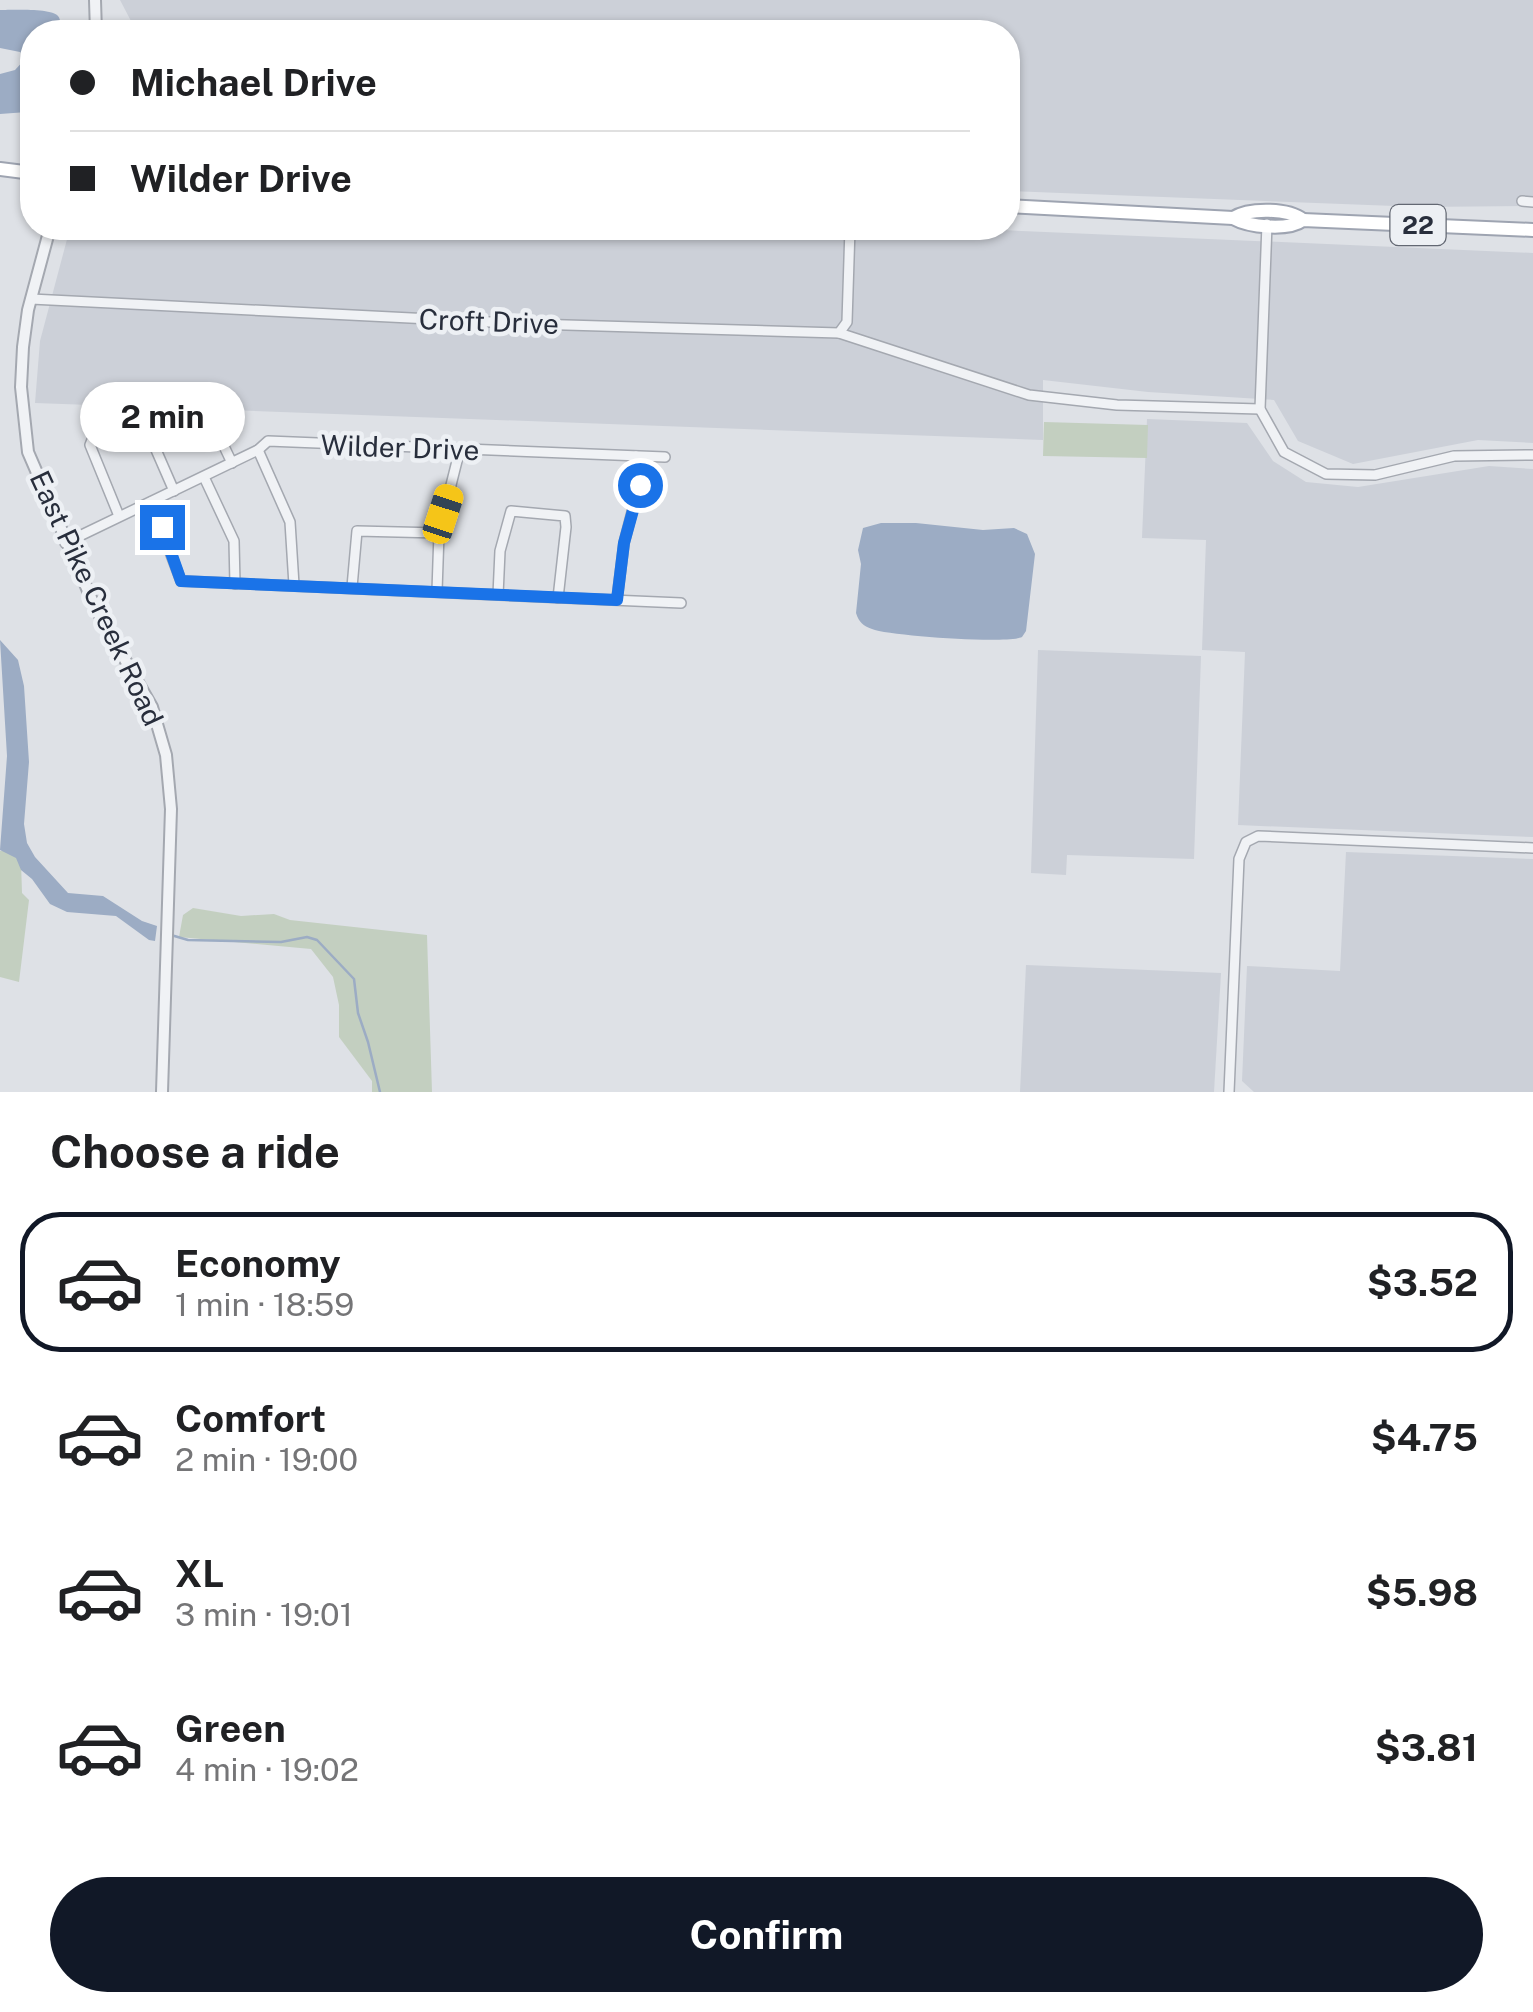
<!DOCTYPE html>
<meta charset="utf-8">
<style>
:root{--surface:#fff;--page:#f6f6f6;--text:#202124;--muted:#757577;--line:#e0e0e0;--accent:#111827}
body{margin:0;font-family:"Public Sans",sans-serif;background:var(--page);color:var(--text);height:100vh;display:flex;flex-direction:column;font-size:38px;white-space:nowrap}
*{box-sizing:border-box;margin:0}
p{font-size:32px;color:var(--muted)}
.icon{flex:none;width:55px;height:55px;fill:none;stroke:currentColor;stroke-width:2;stroke-linecap:round;stroke-linejoin:round}
.map{position:relative;height:1092px;overflow:hidden}
.details{display:flex;flex-direction:column;background:var(--surface);flex:1}
.details>*{flex:none}
.guide{position:absolute;left:20px;top:20px;width:1000px;height:220px;border-radius:40px;box-shadow:0 2px 8px #0004;display:grid;align-content:center;height:220px;padding:0 50px;background:var(--surface)}
.end{position:absolute;width:45px;height:45px;margin:-22px;border:12px solid #1a73e8;background:#fff;box-shadow:0 0 0 5px #fff}
.from{border-radius:50%}
.bubble{position:absolute;height:70px;border-radius:35px;background:var(--surface);box-shadow:0 2px 8px #0004;font-size:32px;font-weight:700;line-height:70px;text-align:center}
.car{position:absolute;width:30px;height:60px;margin:-30px -15px;border-radius:12px;box-shadow:0 0 8px 2px #0007;background:linear-gradient(#f5c518 24%,#345 0 40%,#f5c518 0 76%,#345 0 86%,#f5c518 0)}
.guide b{display:flex;align-items:center;gap:35px;height:95px;font-size:38px}
.guide b+b{border-top:2px solid var(--line)}
.guide i{width:25px;height:25px;background:var(--text)}
ul{padding:0;list-style:none}
li{display:flex;align-items:center;gap:30px;height:140px;margin:0 20px 15px;padding:0 30px;border:5px solid transparent;border-radius:40px}
li div{flex:1}
li b{display:block;font-size:38px}
li em{font-style:normal;font-weight:700}
li.selected{border-color:var(--accent)}
li>.icon{width:90px;height:90px;stroke-width:1.5}
h2{padding:0 50px;font-size:45px;line-height:120px}
.cta{display:flex;gap:20px;margin-top:auto;padding:20px 50px}
.cta a{flex:1;height:115px;border-radius:60px;background:var(--accent);color:#fff;font-size:40px;font-weight:700;line-height:115px;text-align:center}
.map>svg:first-child{display:block}
</style>
<div class="map">
<svg width="1533" height="1092" viewBox="0 0 1533 1092">
<rect width="100%" height="100%" fill="#dee1e6"/>
<!-- built -->
<g fill="#ccd0d8">
<path d="M120,0H1533V206L1421,207L1008,191V32H131V21Z"/>
<path d="M70,228H955L1533,253V443L1478,440L1353,464L1298,441L1274,400L1148,392L1043,380V440L35,403L40,341Z"/>
<path d="M1147,419L1247,423L1273,461L1306,482L1358,487L1489,466L1533,469V837L1238,825L1245,652L1202,650L1206,540L1142,538Z"/>
<path d="M1038,650L1201,656L1194,859L1067,855L1066,875L1031,873Z"/>
<path d="M1346,852L1533,859V1092H1254L1242,1081L1247,966L1340,971Z"/>
<path d="M1026,965L1221,973L1214,1092H1020Z"/>
</g>
<!-- green -->
<g fill="#c3cfc0">
<path d="M1044,422L1148,425L1147,458L1043,456Z"/>
<path d="M0,851H11L21,862L22,893L29,900L19,982L0,977Z"/>
<path d="M193,908L241,916L274,914L290,920L427,935L432,1092H372V1081L339,1037V1005L333,977L311,949L179,937L183,915Z"/>
</g>
<!-- water -->
<g fill="#9cacc4">
<path d="M0,10C11,10 52,8 58,16C62,20 59,28 59,32H32V107L27,112L0,114V74L15,70L26,58L20,52L0,48Z"/>
<path d="M916,523L983,530L1014,528L1027,534L1035,554L1026,631L1022,637C1007,644 889,636 872,629C863,626 859,622 856,613L861,564L858,550L863,528L881,523Z"/>
<path d="M0,640L18,660L24,686L29,762L24,824L27,843L35,857L68,893L103,896L142,921L157,926L155,941L149,940L116,916L67,912L50,904L32,879L21,870L16,858L0,850L7,756Z"/>
</g>
<g fill="none" stroke-linecap="round" stroke-linejoin="round">
<!-- stream -->
<path stroke="#9cacc4" stroke-width="2.5" d="M171,935L188,940L281,942L307,937L317,940L354,979L358,1013L368,1042L380,1092"/>
<!-- minor casing -->
<g stroke="#a4a8b0" stroke-width="12">
<g id="minor">
<path d="M1522,201L1533,202"/>
<path d="M1267,224L1260,409L1284,452L1326,474L1375,475L1454,456L1533,455"/>
<path d="M31,299L532,324L839,333L847,322L850,228"/>
<path d="M839,333L1029,395L1117,405L1260,409"/>
<path d="M150,436L174,491"/>
<path d="M258,450L290,522L294,585"/>
<path d="M204,477L234,541L235,584"/>
<path d="M151,502L181,581L681,603"/>
<path d="M119,516L90,445L94,435L221,440L232,463"/>
<path d="M65,543L258,450L268,441L665,457"/>
<path d="M352,587L357,531L439,533"/>
<path d="M437,591L439,533L460,449"/>
<path d="M498,595L500,551L511,511L565,516L566,527L558,598"/>
<path d="M617,599L624,543L639,485L636,456"/>
<path d="M1229,1092L1239,859L1246,842L1258,836L1533,848"/>
</g>
</g>
<!-- tertiary casing -->
<g stroke="#a4a8b0" stroke-width="14">
<g id="tertiary">
<path d="M95,0L96,32"/>
<path d="M50,228L28,310L23,347L21,387L28,452L95,607L152,707L166,755L171,809L162,1092"/>
</g>
</g>
<!-- primary casing -->
<g stroke="#9ea4b1" stroke-width="16">
<g id="primary">
<path d="M0,169L32,173"/>
<path d="M1008,206L1233,218C1249,227 1288,231 1303,220L1533,230"/>
<path d="M1233,218C1249,208 1288,208 1303,220"/>
</g>
</g>
<!-- minor -->
<use href="#minor" stroke="#f0f2f5" stroke-width="9"/>
<!-- tertiary -->
<use href="#tertiary" stroke="#f0f2f5" stroke-width="10"/>
<!-- primary -->
<use href="#primary" stroke="#fff" stroke-width="12"/>
</g>
<g fill="none" stroke-linecap="round" stroke-linejoin="round">
<!-- route -->
<path stroke="#1a73e8" stroke-width="12" d="M162,527L181,581L617,600L624,543L640,485"/>
</g>
<g text-anchor="middle" dominant-baseline="central" stroke-width="9" stroke-linejoin="round" paint-order="stroke">
<!-- shield labels -->
<rect fill="#edf0f4" stroke="#636873" stroke-width="2.5" x="1390.5" y="205" width="55" height="40" rx="8"/>
<g font-size="25" font-weight="bold" fill="#282e3c">
<text x="1418" y="225">22</text>
</g>
<!-- street labels -->
<g font-size="28" fill="#282e3c" stroke="#edf0f4">
<text transform="translate(489 321) rotate(2)">Croft Drive</text>
<text transform="translate(400 447) rotate(2)">Wilder Drive</text>
<text transform="translate(97 598) rotate(65)">East Pike Creek Road</text>
</g>
</g>
</svg>
<i class="end from" style="left:640px;top:485px"></i>
<i class="end" style="left:162px;top:527px"></i>
<div class="bubble" style="left:80px;top:382px;width:165px">2 min</div>
<i class="car" style="left:443px;top:514px;rotate:18deg"></i>
<div class="guide">
<b><i class="from"></i>Michael Drive</b>
<b><i></i>Wilder Drive</b>
</div>
</div>
<section class="details">
<h2>Choose a ride</h2>
<ul>
<li class="selected"><svg class="icon" aria-label="car" viewBox="0 0 24 24"><path d="M5 17H2v-5l4-1 3-4h7l3 4 3 1v5h-3M9 17h6M6 11h13"/><circle cx="7" cy="17" r="2"/><circle cx="17" cy="17" r="2"/></svg><div><b>Economy</b><p>1 min · 18:59</p></div><em>$3.52</em></li>
<li><svg class="icon" aria-label="car" viewBox="0 0 24 24"><path d="M5 17H2v-5l4-1 3-4h7l3 4 3 1v5h-3M9 17h6M6 11h13"/><circle cx="7" cy="17" r="2"/><circle cx="17" cy="17" r="2"/></svg><div><b>Comfort</b><p>2 min · 19:00</p></div><em>$4.75</em></li>
<li><svg class="icon" aria-label="car" viewBox="0 0 24 24"><path d="M5 17H2v-5l4-1 3-4h7l3 4 3 1v5h-3M9 17h6M6 11h13"/><circle cx="7" cy="17" r="2"/><circle cx="17" cy="17" r="2"/></svg><div><b>XL</b><p>3 min · 19:01</p></div><em>$5.98</em></li>
<li><svg class="icon" aria-label="car" viewBox="0 0 24 24"><path d="M5 17H2v-5l4-1 3-4h7l3 4 3 1v5h-3M9 17h6M6 11h13"/><circle cx="7" cy="17" r="2"/><circle cx="17" cy="17" r="2"/></svg><div><b>Green</b><p>4 min · 19:02</p></div><em>$3.81</em></li>
</ul>
<div class="cta"><a>Confirm</a></div>
</section>
